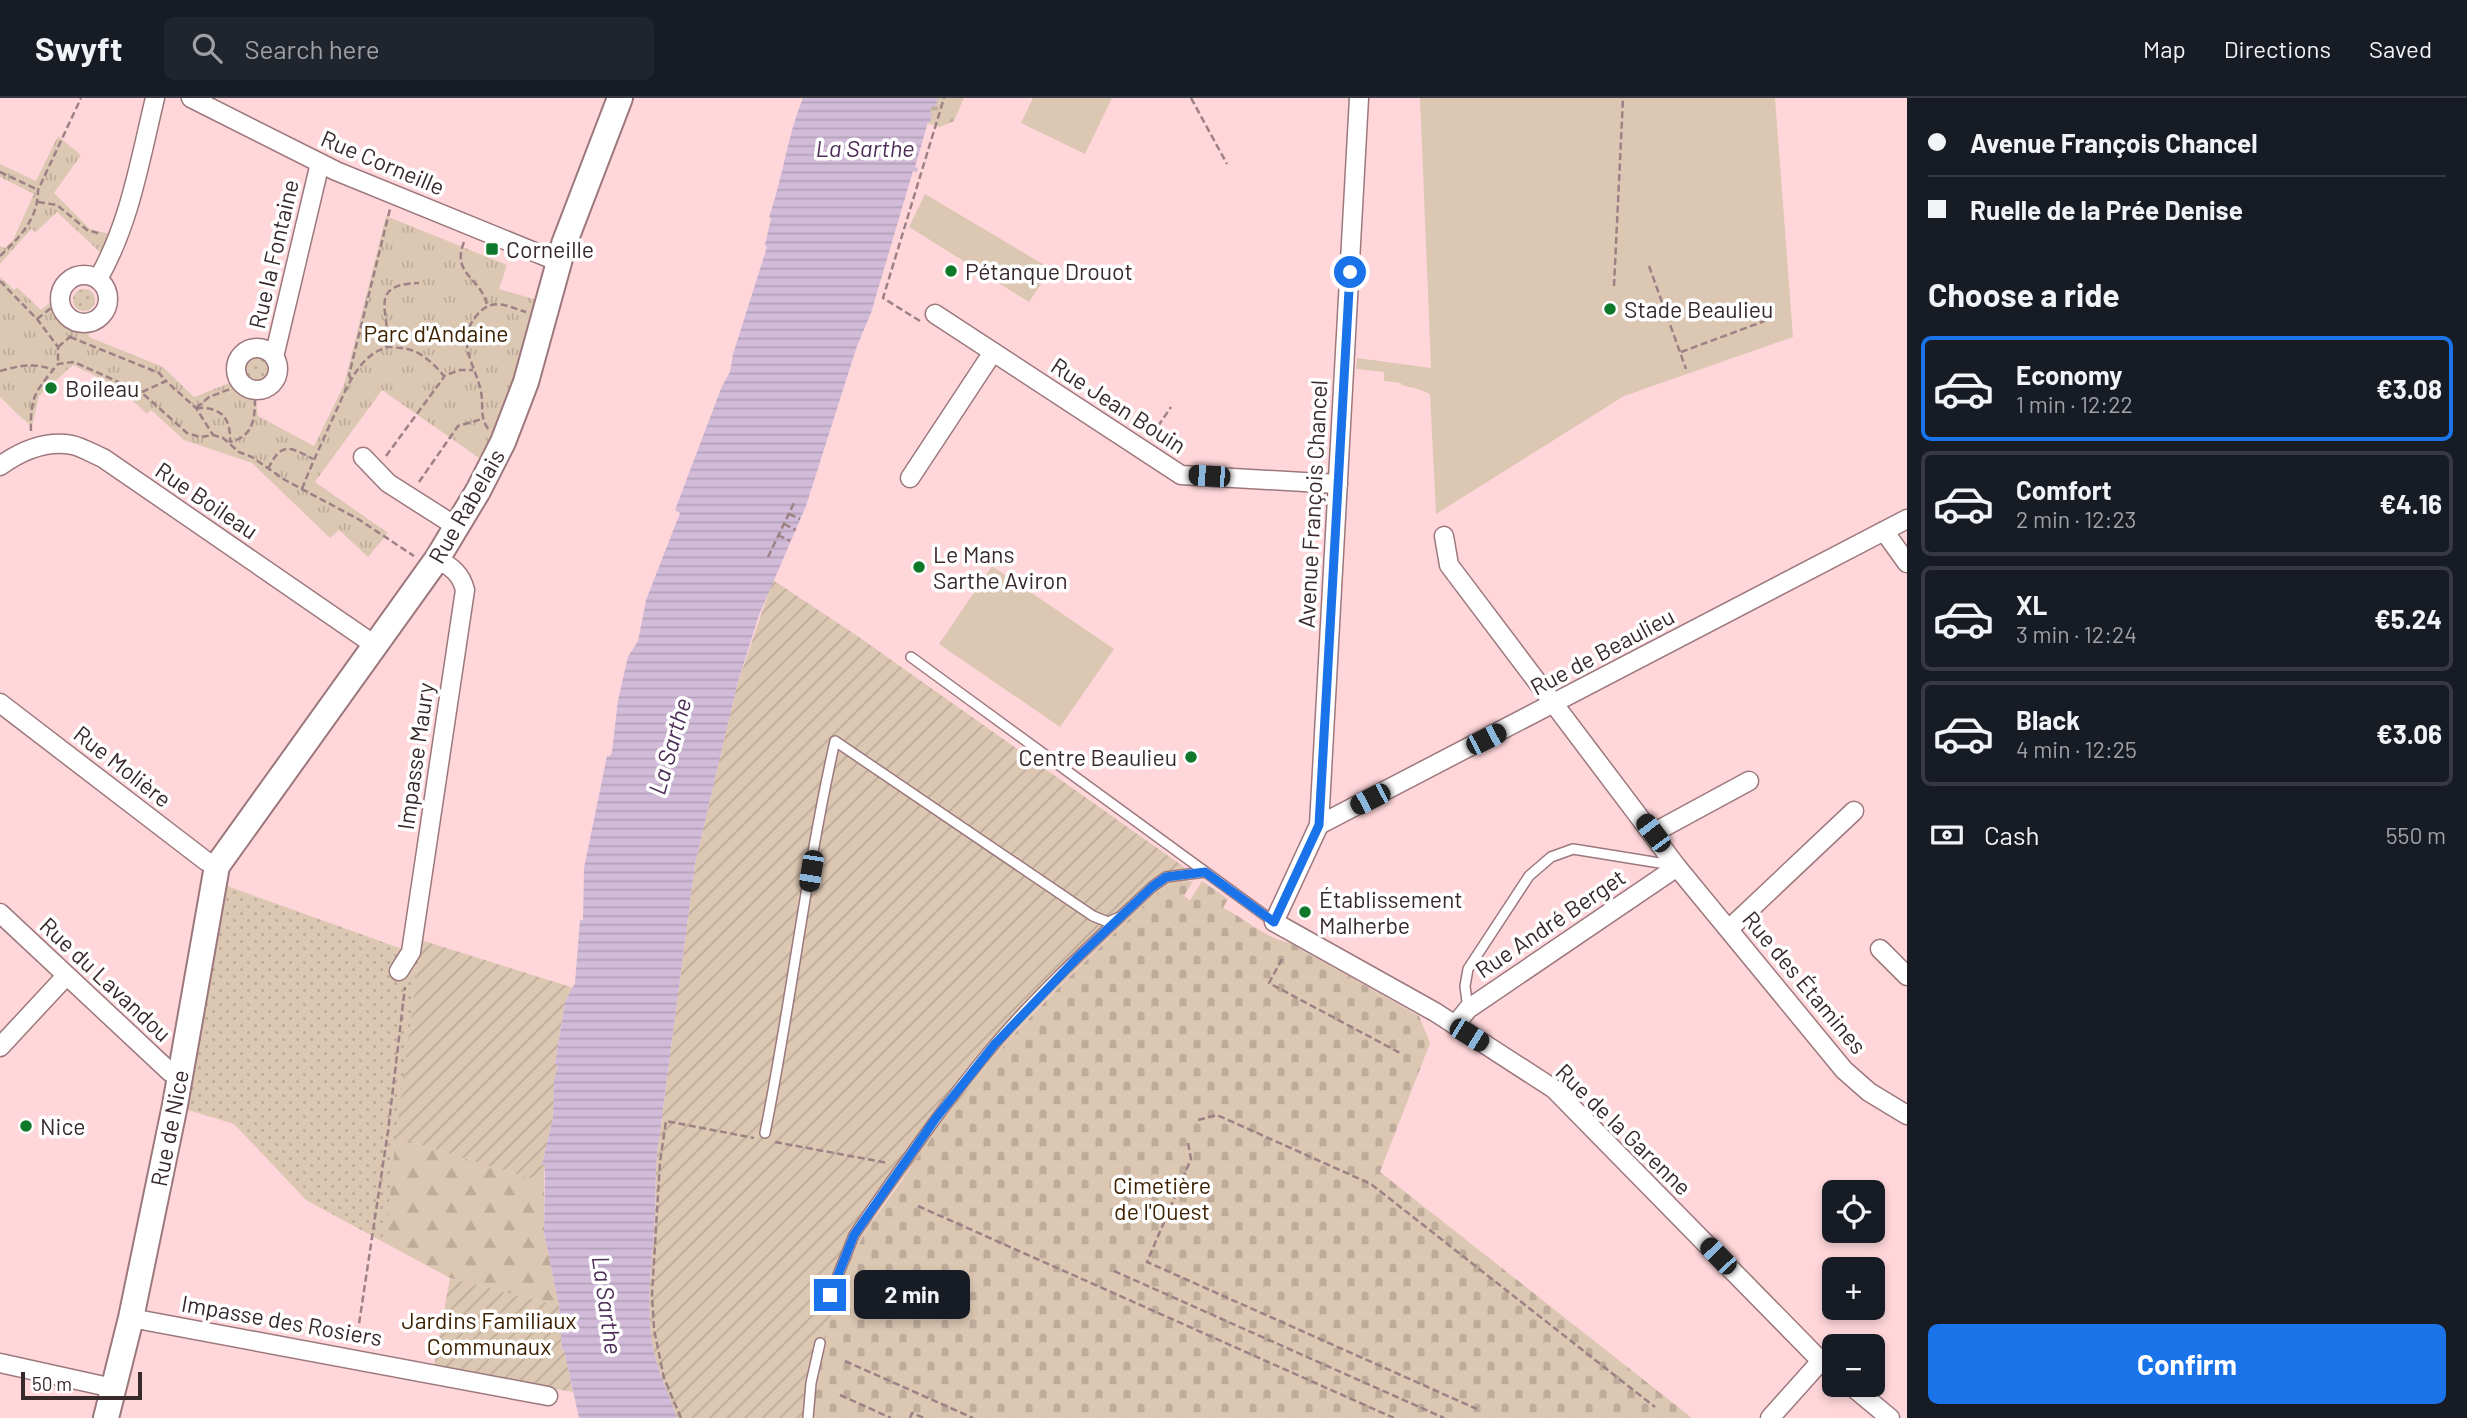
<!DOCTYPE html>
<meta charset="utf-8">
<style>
:root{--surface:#171b24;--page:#20242c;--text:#f1f3f6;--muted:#9ea1a6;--line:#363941;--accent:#1a73e8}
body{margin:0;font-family:Barlow,sans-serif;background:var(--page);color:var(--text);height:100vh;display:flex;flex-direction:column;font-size:26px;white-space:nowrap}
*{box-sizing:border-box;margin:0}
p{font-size:23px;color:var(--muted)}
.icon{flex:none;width:38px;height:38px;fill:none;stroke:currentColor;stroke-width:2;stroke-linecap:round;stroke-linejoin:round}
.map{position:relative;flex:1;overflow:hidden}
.panel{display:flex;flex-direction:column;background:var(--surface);width:560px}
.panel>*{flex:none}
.guide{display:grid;align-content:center;height:154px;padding:0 21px;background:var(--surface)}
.fabs{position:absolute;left:1822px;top:1082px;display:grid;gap:14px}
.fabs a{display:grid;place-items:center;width:63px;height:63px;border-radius:10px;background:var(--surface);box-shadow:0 4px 10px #0003;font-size:35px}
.scale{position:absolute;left:21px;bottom:18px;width:121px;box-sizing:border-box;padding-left:7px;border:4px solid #38292b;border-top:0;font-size:19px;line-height:24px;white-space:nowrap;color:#38292b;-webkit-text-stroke:5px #fff;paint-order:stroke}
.end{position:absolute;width:32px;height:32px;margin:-16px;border:9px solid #1a73e8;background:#fff;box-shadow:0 0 0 4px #fff}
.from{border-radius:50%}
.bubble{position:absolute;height:49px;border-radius:10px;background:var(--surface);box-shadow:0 4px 10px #0003;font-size:23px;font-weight:700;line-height:49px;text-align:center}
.car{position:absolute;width:21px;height:42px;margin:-21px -10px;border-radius:9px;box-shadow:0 0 5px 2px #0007;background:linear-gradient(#222 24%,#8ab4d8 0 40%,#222 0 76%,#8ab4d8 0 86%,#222 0)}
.guide b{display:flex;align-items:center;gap:24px;height:66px;font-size:26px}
.guide b+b{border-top:2px solid var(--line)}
.guide i{width:18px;height:18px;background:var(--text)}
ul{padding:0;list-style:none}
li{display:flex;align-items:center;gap:21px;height:105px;margin:0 14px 10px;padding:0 7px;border:4px solid var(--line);border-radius:10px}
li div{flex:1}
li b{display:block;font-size:26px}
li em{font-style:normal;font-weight:700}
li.active{border-color:var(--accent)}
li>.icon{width:63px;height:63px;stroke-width:1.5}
h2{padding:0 21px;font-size:32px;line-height:84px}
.pay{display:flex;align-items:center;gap:18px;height:77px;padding:0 21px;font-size:26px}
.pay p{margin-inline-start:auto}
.action{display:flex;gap:14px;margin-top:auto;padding:14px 21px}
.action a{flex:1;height:80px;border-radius:10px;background:var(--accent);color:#fff;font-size:28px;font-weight:700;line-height:80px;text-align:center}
header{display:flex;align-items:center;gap:42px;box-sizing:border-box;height:98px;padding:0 35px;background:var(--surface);border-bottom:2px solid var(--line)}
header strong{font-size:33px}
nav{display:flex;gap:38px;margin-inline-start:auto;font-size:24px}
.search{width:490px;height:63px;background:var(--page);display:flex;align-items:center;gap:18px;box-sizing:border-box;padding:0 24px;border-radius:10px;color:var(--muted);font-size:26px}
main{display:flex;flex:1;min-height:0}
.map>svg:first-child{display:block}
</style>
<header>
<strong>Swyft</strong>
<div class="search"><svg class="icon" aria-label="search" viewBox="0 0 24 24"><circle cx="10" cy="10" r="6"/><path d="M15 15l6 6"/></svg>Search here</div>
<nav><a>Map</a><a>Directions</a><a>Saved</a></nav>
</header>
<main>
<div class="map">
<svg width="1907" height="1320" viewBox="0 0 1907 1320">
<defs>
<pattern id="grass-dots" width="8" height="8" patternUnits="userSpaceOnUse" patternTransform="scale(1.75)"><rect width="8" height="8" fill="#dcc7b3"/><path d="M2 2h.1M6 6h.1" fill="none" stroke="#beab9a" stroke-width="1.8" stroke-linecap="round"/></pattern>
<pattern id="forest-firs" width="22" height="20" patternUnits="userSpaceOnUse" patternTransform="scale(1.75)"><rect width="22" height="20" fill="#dcc7b3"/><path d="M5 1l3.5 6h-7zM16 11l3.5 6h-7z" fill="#beab9a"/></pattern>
<pattern id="cemetery-stones" width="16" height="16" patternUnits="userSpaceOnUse" patternTransform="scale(1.75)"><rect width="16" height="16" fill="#dcc7b3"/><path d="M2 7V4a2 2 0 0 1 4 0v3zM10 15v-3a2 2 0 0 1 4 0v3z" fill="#beab9a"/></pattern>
<pattern id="park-tufts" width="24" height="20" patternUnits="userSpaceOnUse" patternTransform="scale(1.75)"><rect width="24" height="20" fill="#dcc7b3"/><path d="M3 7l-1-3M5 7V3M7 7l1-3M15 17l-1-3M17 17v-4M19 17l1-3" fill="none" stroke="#beab9a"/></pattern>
<pattern id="garden-furrows" width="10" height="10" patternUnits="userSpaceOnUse" patternTransform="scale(1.75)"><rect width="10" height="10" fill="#dcc7b3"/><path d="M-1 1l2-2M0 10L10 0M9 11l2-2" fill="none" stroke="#beab9a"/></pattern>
<pattern id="water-rules" width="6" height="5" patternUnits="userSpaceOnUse" patternTransform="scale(1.75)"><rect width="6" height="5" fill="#d1bbd9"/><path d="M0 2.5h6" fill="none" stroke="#b4a1ba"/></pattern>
</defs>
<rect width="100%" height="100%" fill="#ffd7db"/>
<!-- grass -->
<g fill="url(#grass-dots)">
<circle cx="84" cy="202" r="11"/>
<circle cx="257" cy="271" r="11"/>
<path d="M227,788L419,857L385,1145L306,1102L234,1026L185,1011Z"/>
</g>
<!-- forest -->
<g fill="url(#forest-firs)">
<path d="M909,0H964L954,23L940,29L921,23Z"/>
<path d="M396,1039L528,1080L544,1079V1135L559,1208L450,1180L385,1145Z"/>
</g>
<!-- cemetery -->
<path fill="url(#cemetery-stones)" d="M1193,783L1184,798L1190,802L1202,783L1228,801L1223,810C1247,821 1264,840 1290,845L1419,918L1430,945L1380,1074L1692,1320H813C818,1261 831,1195 861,1142C872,1121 889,1101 903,1081C933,1036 966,991 1002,950C1051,895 1105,844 1159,793L1173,784Z"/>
<!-- park -->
<g fill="url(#park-tufts)">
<path d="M58,38L81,57L54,95L90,131L109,136L102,156L57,114L36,134L31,131L0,166V148L5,150L13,142L34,96L0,79V66L36,83Z"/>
<path d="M386,118L507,167L499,191L537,202L512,292L482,362L382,292L315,384L388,435L368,459L339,432L330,440L252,365L184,342L151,312L147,316L118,289L73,267L39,298L32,328C19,319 11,309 0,299V179L14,192L17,189L41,212L55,200C65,219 67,222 88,228L89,239L163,269L194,299L232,284L255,296L258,318L314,348L344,287Z"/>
</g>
<!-- garden -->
<g fill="url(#garden-furrows)">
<path d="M773,482L856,537L1184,769L1188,783L1173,784L1159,793C1105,844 1049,895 1000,952C969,988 941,1027 913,1066C895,1091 872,1118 859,1146C833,1200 818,1260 813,1320H677C669,1299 659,1277 654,1254C644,1209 653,1162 655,1116C656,1096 655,1077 657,1057L695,766L737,587Z"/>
<path d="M421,842L574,890L565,904L555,965L558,967L553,1019L542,1067H545L544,1079L528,1080L396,1039Z"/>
<path d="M450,1180L559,1208L562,1251L564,1252L573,1294L478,1278L434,1268Z"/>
</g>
<!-- pitch -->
<g fill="#dcc7b3">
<path d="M1033,0H1112L1085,56L1021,25Z"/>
<path d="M1420,0H1775L1793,239L1624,298L1436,416L1430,296L1418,291L1401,287V285L1384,283V274L1356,271L1357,260L1431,270Z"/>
<path d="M925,96L1051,171L1029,204L909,129Z"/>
<path d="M992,468L1114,551L1060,629L939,546Z"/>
</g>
<!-- water -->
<path fill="url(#water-rules)" d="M803,0H938L936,9L932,8L930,14L932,16L930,24H928L915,69L918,70L917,74L913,73L871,215L857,248L806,408L759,517L737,587L695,766L657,1057C655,1077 656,1096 655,1116C653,1162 644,1209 654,1254C659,1277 670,1298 677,1320H579L564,1252L562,1251L559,1208L544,1135L545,1068L542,1067L553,1019L554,983L558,967L555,966L565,904L575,885L580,822H583L584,770L607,658H610L612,654L618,602L628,559L638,543L646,502L680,415L675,412L722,288L730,274L733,256L767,149L765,147L771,120L769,119C783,80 787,38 803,0Z"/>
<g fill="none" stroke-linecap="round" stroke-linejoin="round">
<!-- lane casing -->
<g stroke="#9c787c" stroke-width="12">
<g id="lane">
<path d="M911,559L1274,824"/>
<path d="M1468,911L1465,888L1468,871L1529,778L1551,759L1573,751L1672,767"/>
<path d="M765,1035C791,905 806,772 835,643L1093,818L1108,824L1120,819"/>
<path d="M830,1197L854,1137L862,1125C904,1065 945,1005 993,948C1041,891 1098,840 1152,789L1166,779L1205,774"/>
<path d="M808,1320L811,1285L820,1245"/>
</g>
</g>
<!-- street casing -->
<g stroke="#9c787c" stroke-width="21">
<g id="street">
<path d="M191,0L336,73L559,164"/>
<path d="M1359,0L1319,727L1274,824L1435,914L1554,991L1821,1263L1834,1274"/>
<circle cx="84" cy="201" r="24"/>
<path d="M98,181C130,125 140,62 155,0"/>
<path d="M935,216L1181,377L1338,386"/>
<circle cx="257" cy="271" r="21"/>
<path d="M274,259L320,65"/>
<path d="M363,359L388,385L457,429"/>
<path d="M0,368C21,353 45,342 72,347C82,349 93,356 103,360L376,548"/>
<path d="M910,380L993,254"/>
<path d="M1884,433L1907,465"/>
<path d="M1444,438L1449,467L1677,769L1844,972L1869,994L1907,1017"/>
<path d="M0,605L206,763L217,768"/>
<path d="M1319,727L1907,421"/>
<path d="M1653,735L1749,683"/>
<path d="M0,815L170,974L180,979"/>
<path d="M1729,831L1854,713"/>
<path d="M1880,851L1907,878"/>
<path d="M399,873L411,854L465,492C461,476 452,469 437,461"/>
<path d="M1455,927L1468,911L1677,769"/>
<path d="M0,949L66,878"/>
<path d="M131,1220L548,1298"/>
<path d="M0,1265L113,1290"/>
<path d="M1849,1286L1890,1320"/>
<path d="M1770,1320L1821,1263"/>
</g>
</g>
<!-- secondary casing -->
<g stroke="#9c787c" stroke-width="28">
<path id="secondary" d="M106,1320L131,1220L175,1007L217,768L437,461L478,393L503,344L526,284L564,146L620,0"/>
</g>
<!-- path -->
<g stroke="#9d8184" stroke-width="2.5" stroke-dasharray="7 3.5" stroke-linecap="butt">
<path d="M1191,0L1227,66"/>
<path d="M0,74L38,92"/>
<path d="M38,104L57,107L87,132L101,136"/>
<path d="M464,144C451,177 481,179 487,207"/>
<path d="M0,158C20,139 38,121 38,92L81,0"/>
<path d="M1649,168L1686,271"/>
<path d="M0,183L37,221L58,249V266"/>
<path d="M1614,188L1623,0"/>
<path d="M37,221L60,203"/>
<path d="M920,223L883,200L944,0"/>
<path d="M70,239L159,275L166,283"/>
<path d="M58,249L70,239L76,224"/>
<path d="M386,249C393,218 364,186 419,185"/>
<path d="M1681,254L1770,221"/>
<path d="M0,273C18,268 35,264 53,272"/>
<path d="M351,281L349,277L390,111"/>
<path d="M142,294L166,283L196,310L213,337"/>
<path d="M196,310C220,309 231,318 230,344C257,338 255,314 255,292"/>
<path d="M196,310L209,299L243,286"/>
<path d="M488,331C479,317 484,309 481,294C476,267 454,244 477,217C492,199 506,208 526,214"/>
<path d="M31,333C30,297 36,293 58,266L74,264L141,294L187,335L200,339L213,337L223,340L239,354L252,359L285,382L358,421L414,458"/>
<path d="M1152,337L1171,309"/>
<path d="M386,358L444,279"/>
<path d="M268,371C281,344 289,348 313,361"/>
<path d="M419,384L458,328L482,321"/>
<path d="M302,391C311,367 322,345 332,322C344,297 356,259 385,250C389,248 396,250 401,250C419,251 433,265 444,278L460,272H473"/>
<path d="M789,416L800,421"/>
<path d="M784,426L796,432"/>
<path d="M778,437L790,443"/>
<path d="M768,459L794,405"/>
<path d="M1282,861L1269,885L1402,956"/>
<path d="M1198,1022L1217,1017L1371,1086L1655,1309"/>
<path d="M775,1044L888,1065"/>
<path d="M1188,1045L1191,1061L1147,1164L1477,1311"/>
<path d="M918,1108L1394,1320"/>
<path d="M1114,1173L1444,1320"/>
<path d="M356,1246L388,1033L405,889"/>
<path d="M845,1263L973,1320"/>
<path d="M840,1297L891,1320"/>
<path d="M681,1320L664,1280L654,1231L652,1196L660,1064L666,1023L754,1040"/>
<path d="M910,1320L912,1315L924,1320"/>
</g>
<!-- lane -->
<use href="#lane" stroke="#fff" stroke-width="9"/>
<!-- street -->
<use href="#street" stroke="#fff" stroke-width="18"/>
<!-- secondary -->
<use href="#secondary" stroke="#fff" stroke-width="24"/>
</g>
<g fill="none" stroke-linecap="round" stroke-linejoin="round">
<!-- route -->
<path stroke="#1a73e8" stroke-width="9" d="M830,1197L854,1137L936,1020L994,947L1077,860L1152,789L1166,779L1205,774L1274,824L1319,727L1350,174"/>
</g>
<!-- markers -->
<g fill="#10782b" stroke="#fff" stroke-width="2.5">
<rect x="485" y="144" width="14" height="14" rx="3.5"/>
<circle cx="951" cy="173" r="7"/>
<circle cx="1610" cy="211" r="7"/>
<circle cx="51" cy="290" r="7"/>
<circle cx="919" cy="469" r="7"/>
<circle cx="1191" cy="659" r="7"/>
<circle cx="1305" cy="814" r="7"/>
<circle cx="26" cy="1028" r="7"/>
</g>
<g text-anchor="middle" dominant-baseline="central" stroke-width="7" stroke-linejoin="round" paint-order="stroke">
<!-- street labels -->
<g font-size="23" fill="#38292b" stroke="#fff">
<text transform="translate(383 64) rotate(23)">Rue Corneille</text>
<text transform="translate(273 156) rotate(-77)">Rue la Fontaine</text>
<text transform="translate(1119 307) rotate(33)">Rue Jean Bouin</text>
<text transform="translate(207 402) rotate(34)">Rue Boileau</text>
<text transform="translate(1312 406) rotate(-87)">Avenue François Chancel</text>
<text transform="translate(466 408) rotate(-60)">Rue Rabelais</text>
<text transform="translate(1602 553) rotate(-28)">Rue de Beaulieu</text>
<text transform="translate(415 658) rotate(-82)">Impasse Maury</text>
<text transform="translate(123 668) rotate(38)">Rue Molière</text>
<text transform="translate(1550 825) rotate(-34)">Rue André Berget</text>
<text transform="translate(106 881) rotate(43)">Rue du Lavandou</text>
<text transform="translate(1805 884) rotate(50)">Rue des Étamines</text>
<text transform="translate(169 1030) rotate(-79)">Rue de Nice</text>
<text transform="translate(1624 1031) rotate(44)">Rue de la Garenne</text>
<text transform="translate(282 1222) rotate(10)">Impasse des Rosiers</text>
</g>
<!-- poi labels -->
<g font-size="23" fill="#38292b" stroke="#fff" text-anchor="start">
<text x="506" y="151">Corneille</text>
<text x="965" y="173">Pétanque Drouot</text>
<text x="1624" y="211">Stade Beaulieu</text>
<text x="65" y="290">Boileau</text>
<text x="933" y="456">Le Mans<tspan x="933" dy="26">Sarthe Aviron</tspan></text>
<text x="1177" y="659" text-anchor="end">Centre Beaulieu</text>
<text x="1319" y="801">Établissement<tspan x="1319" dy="26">Malherbe</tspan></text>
<text x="40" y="1028">Nice</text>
</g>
<!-- park labels -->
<g font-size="23" fill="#3d2101" stroke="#fff">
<text x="436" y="235">Parc d'Andaine</text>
<text x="1162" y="1087">Cimetière<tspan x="1162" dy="26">de l'Ouest</tspan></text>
<text x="489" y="1222">Jardins Familiaux<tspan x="489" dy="26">Communaux</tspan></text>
</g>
<!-- water labels -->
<g font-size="24" font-style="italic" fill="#4c2e57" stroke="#fff">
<text x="865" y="49">La Sarthe</text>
<text transform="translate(669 648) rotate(-74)">La Sarthe</text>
<text transform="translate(608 1207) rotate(82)">La Sarthe</text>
</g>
</g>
</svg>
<div class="fabs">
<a><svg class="icon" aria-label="locate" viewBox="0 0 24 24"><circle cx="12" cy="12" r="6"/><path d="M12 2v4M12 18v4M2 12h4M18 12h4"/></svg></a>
<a>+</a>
<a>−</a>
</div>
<div class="scale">50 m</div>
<i class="end from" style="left:1350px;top:174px"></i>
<i class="end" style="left:830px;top:1197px"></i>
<div class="bubble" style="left:854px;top:1172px;width:116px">2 min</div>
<i class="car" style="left:1209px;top:378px;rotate:274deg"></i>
<i class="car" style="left:1486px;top:641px;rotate:63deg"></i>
<i class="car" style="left:1370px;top:701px;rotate:243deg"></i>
<i class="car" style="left:1653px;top:735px;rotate:323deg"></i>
<i class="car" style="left:811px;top:773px;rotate:189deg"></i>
<i class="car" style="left:1469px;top:937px;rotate:122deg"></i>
<i class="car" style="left:1718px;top:1158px;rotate:316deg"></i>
</div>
<section class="panel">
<div class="guide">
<b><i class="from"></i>Avenue François Chancel</b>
<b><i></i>Ruelle de la Prée Denise</b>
</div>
<h2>Choose a ride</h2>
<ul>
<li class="active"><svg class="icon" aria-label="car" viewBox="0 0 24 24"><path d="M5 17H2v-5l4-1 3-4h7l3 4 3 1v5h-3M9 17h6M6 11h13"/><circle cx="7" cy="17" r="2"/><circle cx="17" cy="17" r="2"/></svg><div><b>Economy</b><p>1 min · 12:22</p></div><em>€3.08</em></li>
<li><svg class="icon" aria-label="car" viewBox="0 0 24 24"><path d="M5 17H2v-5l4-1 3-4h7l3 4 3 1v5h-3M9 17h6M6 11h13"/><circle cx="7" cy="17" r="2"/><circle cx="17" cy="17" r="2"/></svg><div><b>Comfort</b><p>2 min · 12:23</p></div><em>€4.16</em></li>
<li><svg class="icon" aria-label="car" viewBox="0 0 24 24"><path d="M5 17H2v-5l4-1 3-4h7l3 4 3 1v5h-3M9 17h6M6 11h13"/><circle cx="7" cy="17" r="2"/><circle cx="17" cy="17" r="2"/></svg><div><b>XL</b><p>3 min · 12:24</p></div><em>€5.24</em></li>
<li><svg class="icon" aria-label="car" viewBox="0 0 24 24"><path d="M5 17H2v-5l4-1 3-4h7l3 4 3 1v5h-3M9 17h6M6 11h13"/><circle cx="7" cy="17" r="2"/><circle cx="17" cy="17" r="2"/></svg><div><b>Black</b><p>4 min · 12:25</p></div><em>€3.06</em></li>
</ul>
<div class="pay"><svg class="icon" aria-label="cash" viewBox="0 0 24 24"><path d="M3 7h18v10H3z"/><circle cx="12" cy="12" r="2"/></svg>Cash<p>550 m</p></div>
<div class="action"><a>Confirm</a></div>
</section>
</main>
